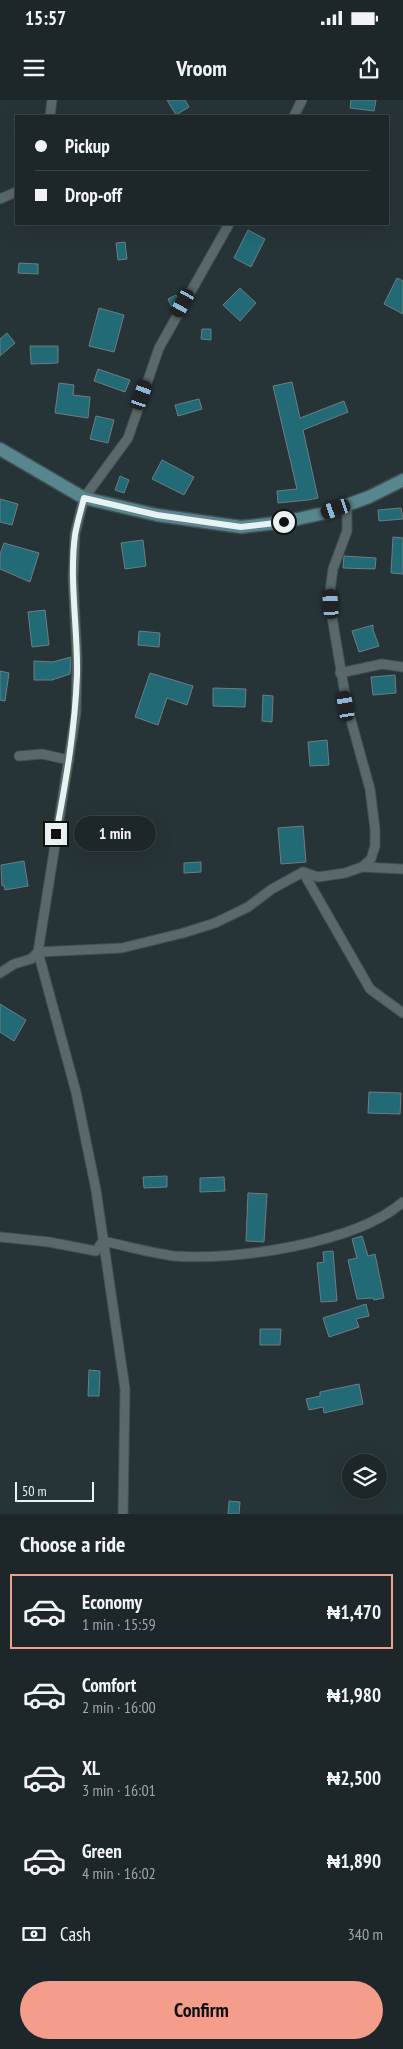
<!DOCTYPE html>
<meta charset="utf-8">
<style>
:root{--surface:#1d2729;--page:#2a3335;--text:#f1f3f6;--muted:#a0a5a8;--line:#3b4446;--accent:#f49d8b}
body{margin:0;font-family:"PT Sans Narrow",sans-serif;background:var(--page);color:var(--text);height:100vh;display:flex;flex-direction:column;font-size:19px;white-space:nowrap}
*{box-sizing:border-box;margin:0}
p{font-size:16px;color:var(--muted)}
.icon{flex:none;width:28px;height:28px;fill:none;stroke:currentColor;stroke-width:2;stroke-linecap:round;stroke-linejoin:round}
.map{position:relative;height:1414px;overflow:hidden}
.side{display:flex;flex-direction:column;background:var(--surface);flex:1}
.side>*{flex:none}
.hud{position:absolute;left:15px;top:15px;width:374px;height:110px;border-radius:0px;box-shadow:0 5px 20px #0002,0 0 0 1px var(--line);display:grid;align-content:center;height:110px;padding:0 20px;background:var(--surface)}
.tools{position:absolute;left:342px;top:1354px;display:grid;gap:10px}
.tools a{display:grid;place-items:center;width:45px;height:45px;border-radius:50%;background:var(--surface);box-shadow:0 5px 20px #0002,0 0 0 1px var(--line);font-size:25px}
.scale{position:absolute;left:15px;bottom:12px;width:79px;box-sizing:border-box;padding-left:5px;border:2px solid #e9f2f3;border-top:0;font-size:14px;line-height:18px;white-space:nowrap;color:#e9f2f3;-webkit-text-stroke:4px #273437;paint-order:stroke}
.end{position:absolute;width:22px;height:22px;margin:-11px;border:6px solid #e9f2f3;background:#111;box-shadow:0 0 0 2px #111}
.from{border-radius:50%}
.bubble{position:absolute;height:35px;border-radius:18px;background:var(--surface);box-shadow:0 5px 20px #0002,0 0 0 1px var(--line);font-size:16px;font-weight:700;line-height:35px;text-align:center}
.car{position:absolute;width:15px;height:30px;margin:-15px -8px;border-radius:6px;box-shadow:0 0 4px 1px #0007;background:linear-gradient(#222 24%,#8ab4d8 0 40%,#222 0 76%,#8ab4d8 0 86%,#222 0)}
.hud b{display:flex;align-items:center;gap:18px;height:48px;font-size:19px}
.hud b+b{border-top:1px solid var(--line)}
.hud i{width:12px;height:12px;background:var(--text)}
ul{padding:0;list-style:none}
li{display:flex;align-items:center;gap:15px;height:75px;margin:0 10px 8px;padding:0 10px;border:2px solid transparent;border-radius:0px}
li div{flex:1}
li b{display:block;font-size:19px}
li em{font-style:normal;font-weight:700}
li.active{border-color:var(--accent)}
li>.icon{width:45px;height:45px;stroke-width:1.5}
h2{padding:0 20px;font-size:22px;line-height:60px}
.pay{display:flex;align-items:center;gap:12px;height:55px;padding:0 20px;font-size:19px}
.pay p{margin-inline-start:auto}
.cta{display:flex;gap:10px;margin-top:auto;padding:10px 20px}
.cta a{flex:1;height:58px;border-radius:30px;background:var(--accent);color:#111;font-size:20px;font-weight:700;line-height:58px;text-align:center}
.status{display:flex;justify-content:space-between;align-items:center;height:35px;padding:0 25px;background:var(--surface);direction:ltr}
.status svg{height:14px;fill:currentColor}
header{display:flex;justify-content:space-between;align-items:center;height:65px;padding:0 20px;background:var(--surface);font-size:22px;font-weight:700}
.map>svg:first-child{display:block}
</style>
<div class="status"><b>15:57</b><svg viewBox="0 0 49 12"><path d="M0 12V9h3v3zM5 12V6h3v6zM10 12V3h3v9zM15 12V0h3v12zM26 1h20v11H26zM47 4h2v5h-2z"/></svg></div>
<header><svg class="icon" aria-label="menu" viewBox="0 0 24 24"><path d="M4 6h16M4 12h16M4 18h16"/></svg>Vroom<svg class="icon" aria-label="share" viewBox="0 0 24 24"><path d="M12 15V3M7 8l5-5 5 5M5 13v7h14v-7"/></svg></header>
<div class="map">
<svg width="403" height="1414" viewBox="0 0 403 1414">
<rect width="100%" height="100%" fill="#273437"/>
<!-- building -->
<g fill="#216a76" stroke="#6e7d81">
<path d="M167,0H185L189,7L176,15Z"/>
<path d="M351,0H376L374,11L350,8Z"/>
<path d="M248,130L265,139L251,167L234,158Z"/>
<path d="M125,142L127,159L118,160L116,143Z"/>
<path d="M19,163L38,164V174L18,173Z"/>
<path d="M397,178L403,181V214L384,204Z"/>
<path d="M240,188L256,203L240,221L223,205Z"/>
<path d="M176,195L179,200L172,207L168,199Z"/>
<path d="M99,208L124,215L114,252L89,246Z"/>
<path d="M202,229H211V240L201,239Z"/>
<path d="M7,233L15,243L0,256V239Z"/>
<path d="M30,246H58V263L31,264Z"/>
<path d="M98,269L130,280L125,292L94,281Z"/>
<path d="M292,282L300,318L344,301L348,312L303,330L318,398L308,400L278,403L277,391L297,389L273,286Z"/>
<path d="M59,283L74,285L73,295L90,297L88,318L55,313Z"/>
<path d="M199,299L202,309L178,316L175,305Z"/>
<path d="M96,316L114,320L108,343L90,339Z"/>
<path d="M162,360L194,377L184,395L152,379Z"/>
<path d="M120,376L129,380L124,393L115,390Z"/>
<path d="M0,399L18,404L12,425L0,422Z"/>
<path d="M401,408L403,419L379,421L378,410Z"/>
<path d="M393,437L403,438V474L391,473Z"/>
<path d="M143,440L146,466L125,469L121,443Z"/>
<path d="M4,443L39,453L30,482L0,469V454Z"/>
<path d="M344,456L376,458L375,469L343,468Z"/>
<path d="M45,510L49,545L32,547L28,512Z"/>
<path d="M373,525V530L379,546L359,552L352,531Z"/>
<path d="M139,531L160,533L159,547L138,545Z"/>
<path d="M71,557L70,574L52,580H34V561L53,562Z"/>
<path d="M0,571L9,573L5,601L0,600Z"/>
<path d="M150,573L193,586L187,605L167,598L158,625L135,617Z"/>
<path d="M395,575L396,593L373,595L371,577Z"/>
<path d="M213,588L246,589L245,607L213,606Z"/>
<path d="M263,595L273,596L272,622L262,621Z"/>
<path d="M327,640L329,665L310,666L308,642Z"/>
<path d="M303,726L306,762L281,764L278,728Z"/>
<path d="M24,761L28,786L5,790L4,785L2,786L1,765Z"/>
<path d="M201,762V772L184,773V763Z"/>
<path d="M0,904L26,920L14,941L0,932Z"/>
<path d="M369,992L401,993L400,1014L368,1013Z"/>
<path d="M167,1076V1087L144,1088L143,1077Z"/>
<path d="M224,1077L225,1091L200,1092V1078Z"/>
<path d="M248,1093L267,1094L264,1142L246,1141Z"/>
<path d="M362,1136L368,1156L375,1154L384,1198L374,1200L373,1198L357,1199L348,1160L357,1158L352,1139Z"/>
<path d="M333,1151L337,1201L321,1202L317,1163L324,1162L323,1152Z"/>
<path d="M366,1204L369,1216L356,1219L359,1227L329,1237L323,1218Z"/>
<path d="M260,1229H281L280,1245H260Z"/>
<path d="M89,1270L100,1271L99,1296H88Z"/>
<path d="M359,1284L363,1304L324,1313L323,1307L309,1310L306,1299L320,1296V1292Z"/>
<path d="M229,1401L240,1402L239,1414H228Z"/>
</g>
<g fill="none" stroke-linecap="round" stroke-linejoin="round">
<!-- street casing -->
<g stroke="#434f52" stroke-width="11">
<g id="street">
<path d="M50,16L52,0"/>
<path d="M294,16L302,0"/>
<path d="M0,99L16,92"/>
<path d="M340,573L382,564L403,567"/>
<path d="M19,656L42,654L69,660"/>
<path d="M362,767L403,769"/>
<path d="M303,772L370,889L403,913"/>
<path d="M0,873L14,864L31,859L38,852L122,848L183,833L215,823L248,807L272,789L303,772L318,777L345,773L362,767L371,759L375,746V729L370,689L347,606L332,517L330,491L333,469L347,431V405"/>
<path d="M0,1137L49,1142L96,1151L103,1141C126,1146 151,1153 174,1156C236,1161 356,1143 403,1102"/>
<path d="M123,1414L125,1289L96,1090L76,992L38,852L76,613L77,558L73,479L75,434L84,398L128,338L159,248L229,124"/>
</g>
</g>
<!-- secondary casing -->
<g stroke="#434f52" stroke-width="15">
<path id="secondary" d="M0,349L84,398L157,415L241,427L284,422L325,413L369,397L403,380"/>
</g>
<!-- street -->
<use href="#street" stroke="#59686b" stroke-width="9"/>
<!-- secondary -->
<use href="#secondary" stroke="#58868e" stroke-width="12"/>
</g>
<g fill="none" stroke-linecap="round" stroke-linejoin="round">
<!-- route -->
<path stroke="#e9f2f3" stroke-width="6" d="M56,734C66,681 75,629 77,575C78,529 69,481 75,435C77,423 81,410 84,398L157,415L241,427L284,422"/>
</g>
</svg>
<div class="tools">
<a><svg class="icon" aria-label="layers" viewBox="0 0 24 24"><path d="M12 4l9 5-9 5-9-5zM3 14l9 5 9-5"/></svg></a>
</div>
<div class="scale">50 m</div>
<i class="end from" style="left:284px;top:422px"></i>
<i class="end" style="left:56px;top:734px"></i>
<div class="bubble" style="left:74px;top:716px;width:82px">1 min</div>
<i class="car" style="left:183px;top:203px;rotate:209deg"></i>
<i class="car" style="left:142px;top:295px;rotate:19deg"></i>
<i class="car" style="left:336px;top:409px;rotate:251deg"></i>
<i class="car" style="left:331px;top:504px;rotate:356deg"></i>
<i class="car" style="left:346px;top:606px;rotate:350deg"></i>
<div class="hud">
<b><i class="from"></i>Pickup</b>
<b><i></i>Drop-off</b>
</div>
</div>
<section class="side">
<h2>Choose a ride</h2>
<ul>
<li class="active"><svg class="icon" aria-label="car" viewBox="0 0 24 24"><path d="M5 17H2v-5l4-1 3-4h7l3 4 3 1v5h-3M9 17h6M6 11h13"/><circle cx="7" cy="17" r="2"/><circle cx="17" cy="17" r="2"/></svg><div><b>Economy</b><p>1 min · 15:59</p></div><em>₦1,470</em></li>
<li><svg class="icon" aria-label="car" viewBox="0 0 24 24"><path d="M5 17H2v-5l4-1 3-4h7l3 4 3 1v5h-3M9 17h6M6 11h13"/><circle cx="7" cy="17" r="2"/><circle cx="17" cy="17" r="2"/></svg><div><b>Comfort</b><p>2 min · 16:00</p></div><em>₦1,980</em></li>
<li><svg class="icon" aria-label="car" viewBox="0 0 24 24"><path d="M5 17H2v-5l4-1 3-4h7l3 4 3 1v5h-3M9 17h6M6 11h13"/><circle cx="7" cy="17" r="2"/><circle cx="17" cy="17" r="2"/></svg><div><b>XL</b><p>3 min · 16:01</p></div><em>₦2,500</em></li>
<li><svg class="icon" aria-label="car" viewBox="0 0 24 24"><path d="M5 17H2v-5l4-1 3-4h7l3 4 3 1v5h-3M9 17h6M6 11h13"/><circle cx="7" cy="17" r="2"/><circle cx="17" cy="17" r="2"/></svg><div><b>Green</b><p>4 min · 16:02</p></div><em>₦1,890</em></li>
</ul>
<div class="pay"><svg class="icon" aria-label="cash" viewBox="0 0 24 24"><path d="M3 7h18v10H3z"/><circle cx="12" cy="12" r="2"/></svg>Cash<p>340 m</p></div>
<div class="cta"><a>Confirm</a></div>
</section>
